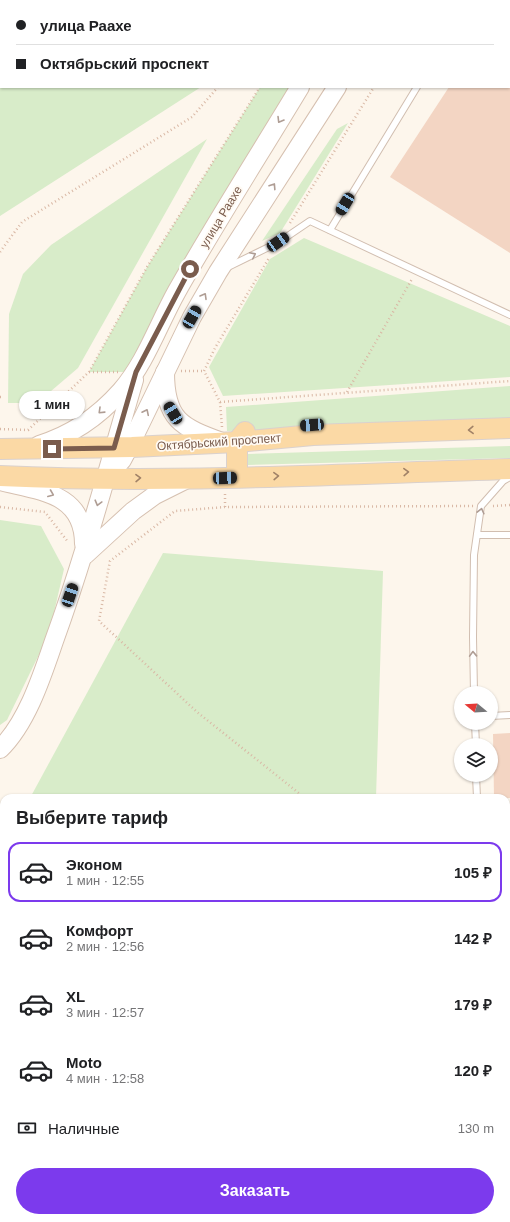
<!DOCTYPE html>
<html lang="ru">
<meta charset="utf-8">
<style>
:root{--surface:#fff;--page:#f6f6f6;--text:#202124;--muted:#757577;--line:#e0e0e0;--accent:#7c3aed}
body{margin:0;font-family:Helvetica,sans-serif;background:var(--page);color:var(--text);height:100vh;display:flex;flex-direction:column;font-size:15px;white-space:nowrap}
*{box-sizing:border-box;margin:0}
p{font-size:13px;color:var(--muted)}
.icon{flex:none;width:22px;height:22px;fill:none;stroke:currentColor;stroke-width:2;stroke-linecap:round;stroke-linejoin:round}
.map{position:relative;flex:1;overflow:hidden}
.details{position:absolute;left:0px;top:794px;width:510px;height:428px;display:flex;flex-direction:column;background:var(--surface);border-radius:12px 12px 0 0;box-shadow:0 1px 3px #0004}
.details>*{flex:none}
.hud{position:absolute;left:0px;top:0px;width:510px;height:88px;box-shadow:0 1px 3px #0004;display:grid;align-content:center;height:88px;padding:0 16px;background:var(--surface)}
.needle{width:26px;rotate:288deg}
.controls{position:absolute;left:454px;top:686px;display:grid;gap:8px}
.controls a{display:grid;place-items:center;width:44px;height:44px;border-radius:50%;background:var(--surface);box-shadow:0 1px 3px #0004;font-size:20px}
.end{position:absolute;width:18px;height:18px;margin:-9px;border:5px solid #7a5c4d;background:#fff;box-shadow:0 0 0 2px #fff}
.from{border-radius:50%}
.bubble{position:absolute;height:28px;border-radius:14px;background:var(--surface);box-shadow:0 1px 3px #0004;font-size:13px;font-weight:700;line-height:28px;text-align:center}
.car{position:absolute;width:12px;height:24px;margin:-12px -6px;border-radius:5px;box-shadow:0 0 3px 1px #0007;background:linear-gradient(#222 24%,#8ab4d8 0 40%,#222 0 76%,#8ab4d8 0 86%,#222 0)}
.hud b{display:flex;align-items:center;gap:14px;height:38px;font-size:15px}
.hud b+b{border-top:1px solid var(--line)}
.hud i{width:10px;height:10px;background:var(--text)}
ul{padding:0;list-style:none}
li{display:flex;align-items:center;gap:12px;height:60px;margin:0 8px 6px;padding:0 8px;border:2px solid transparent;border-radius:12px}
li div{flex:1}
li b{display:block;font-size:15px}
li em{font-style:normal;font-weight:700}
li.active{border-color:var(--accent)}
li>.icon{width:36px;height:36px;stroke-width:1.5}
h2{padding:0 16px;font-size:18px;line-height:48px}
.pay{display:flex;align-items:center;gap:10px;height:44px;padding:0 16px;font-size:15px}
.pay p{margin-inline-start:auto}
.button{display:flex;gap:8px;margin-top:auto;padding:8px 16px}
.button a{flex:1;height:46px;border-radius:24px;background:var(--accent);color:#fff;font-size:16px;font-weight:700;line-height:46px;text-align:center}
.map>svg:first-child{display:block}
</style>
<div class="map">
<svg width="510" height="1222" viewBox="0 0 510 1222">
<rect width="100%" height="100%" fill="#fdf6ec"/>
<!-- green -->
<g fill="#d8ecc9">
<path d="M0,0H236L1,1V87H201L0,216Z"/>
<path d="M260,87H300L136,372H89L147,267Z"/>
<path d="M348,123L280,233L262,241L337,129Z"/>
<path d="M207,139L78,368L37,403H8L9,314L23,274L51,245Z"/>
<path d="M304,238L510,326V377L223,396L209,367L270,259Z"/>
<path d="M510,386V423L227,431L226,407Z"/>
<path d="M510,446V458L248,465V454Z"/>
<path d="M0,520L41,526L64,569L49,634L7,720L0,725Z"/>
<path d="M163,553L383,571L376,798H30Z"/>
<path d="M4,817V1218H506V1177L510,1182V1222H0V819Z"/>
</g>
<!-- water -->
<path fill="#bfe3e8" stroke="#a5d3da" d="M510,1033V1118L506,1112V1034Z"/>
<!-- building -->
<g fill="#f3d5c3">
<path d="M449,87H510V253L390,177Z"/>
<path d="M510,733V798H494L493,734Z"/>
</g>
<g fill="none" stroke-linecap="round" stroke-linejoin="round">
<!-- lane casing -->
<g stroke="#d1beb0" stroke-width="8">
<g id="lane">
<path d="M469,1L470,0"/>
<path d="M330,230L417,87"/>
<path d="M226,268L279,242L310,221L510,315"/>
<path d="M477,535H510"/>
<path d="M474,693L473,637L474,555L481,506L503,481L510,477"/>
<path d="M491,716L510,715"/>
<path d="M475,723L476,745"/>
<path d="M476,775L477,798"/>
<path d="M506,950L510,949"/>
</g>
</g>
<!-- street casing -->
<g stroke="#d1beb0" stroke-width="14">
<path id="street" d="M337,1V0"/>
</g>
<!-- secondary casing -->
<g stroke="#d6c0b0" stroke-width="20">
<g id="secondary">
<path d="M354,1V0"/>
<path d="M392,1L393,0"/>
<path d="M165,372C165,420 181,427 222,442"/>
<path d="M39,445C72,435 98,417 121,391C146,362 158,325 177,291C216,222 259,155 300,87"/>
<path d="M105,479L122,460L129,447L192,317L218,272L337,87"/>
<path d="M0,481C40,491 84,493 84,544"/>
<path d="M85,555L133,511L155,495L189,478"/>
<path d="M0,749C27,723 42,676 54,641C85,556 108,468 134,380"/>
</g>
</g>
<!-- primary casing -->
<g stroke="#dad1cd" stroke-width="22">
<g id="primary">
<path d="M0,449L132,447L237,442L313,435L510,428"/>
<path d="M0,476C170,484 340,474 510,469"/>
<path d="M237,477V442L245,432"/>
</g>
</g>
<!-- path -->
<g stroke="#d9b8a5" stroke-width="2.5" stroke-dasharray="1 3" stroke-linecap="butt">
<path d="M292,1L293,0"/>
<path d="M313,1L314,0"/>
<path d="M428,1V0"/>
<path d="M290,223L374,87"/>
<path d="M0,252L22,222L192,117L218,87"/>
<path d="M181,371H204"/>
<path d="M89,372H118"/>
<path d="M347,392L412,279"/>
<path d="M0,397H4"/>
<path d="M220,402L510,381"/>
<path d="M222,427L220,402L204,371L215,348L269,258"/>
<path d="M0,429L28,430L89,372L147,267L260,87"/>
<path d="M225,494V507"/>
<path d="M493,506L510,505"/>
<path d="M0,507L45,512L68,542"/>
<path d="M305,798L197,712L99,621L110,561L175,511L225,507L474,506"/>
<path d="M506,1144L510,1148"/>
</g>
<!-- lane -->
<use href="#lane" stroke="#fff" stroke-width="6"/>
<!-- street -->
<use href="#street" stroke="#fff" stroke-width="13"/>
<!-- secondary -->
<use href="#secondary" stroke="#fff" stroke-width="18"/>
<!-- primary -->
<use href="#primary" stroke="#fbd9a5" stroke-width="20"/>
</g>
<!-- one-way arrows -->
<defs><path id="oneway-chevron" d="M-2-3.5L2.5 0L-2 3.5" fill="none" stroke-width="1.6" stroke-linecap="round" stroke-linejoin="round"/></defs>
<g stroke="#af9d94">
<use href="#oneway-chevron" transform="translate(280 120) rotate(121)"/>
<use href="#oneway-chevron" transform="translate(273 186) rotate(-57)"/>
<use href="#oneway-chevron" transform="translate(253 255) rotate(-26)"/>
<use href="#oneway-chevron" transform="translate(204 296) rotate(-60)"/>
<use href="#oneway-chevron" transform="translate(101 411) rotate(136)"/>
<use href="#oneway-chevron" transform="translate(146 412) rotate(-64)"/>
<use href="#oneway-chevron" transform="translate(51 494) rotate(22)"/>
<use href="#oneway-chevron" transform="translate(98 503) rotate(105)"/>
<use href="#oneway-chevron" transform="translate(481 511) rotate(-76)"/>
<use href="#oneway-chevron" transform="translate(473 654) rotate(-92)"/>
</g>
<g stroke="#a18267">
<use href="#oneway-chevron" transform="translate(471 430) rotate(178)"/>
<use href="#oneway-chevron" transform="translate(406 472) rotate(-2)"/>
<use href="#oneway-chevron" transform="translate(276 476) rotate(-2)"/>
<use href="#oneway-chevron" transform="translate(138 478) rotate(-1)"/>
</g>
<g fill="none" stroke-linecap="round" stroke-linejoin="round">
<!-- route -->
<path stroke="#7a5c4d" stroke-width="5" d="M52,449L114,448L136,372L190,269"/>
</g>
<g text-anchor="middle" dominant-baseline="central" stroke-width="3.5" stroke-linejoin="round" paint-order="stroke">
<!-- street labels -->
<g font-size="12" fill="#7a5c4d" stroke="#fffaf3">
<text transform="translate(221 217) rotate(-59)">улица Раахе</text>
<text transform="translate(219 442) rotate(-4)">Октябрьский проспект</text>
</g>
</g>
</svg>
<div class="controls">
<a><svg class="needle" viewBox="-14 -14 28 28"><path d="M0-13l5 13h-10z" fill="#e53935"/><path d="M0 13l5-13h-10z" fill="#757577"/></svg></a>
<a><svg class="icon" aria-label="layers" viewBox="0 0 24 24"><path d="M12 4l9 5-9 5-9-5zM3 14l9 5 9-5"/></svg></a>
</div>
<i class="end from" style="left:190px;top:269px"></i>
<i class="end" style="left:52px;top:449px"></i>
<div class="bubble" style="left:19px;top:391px;width:66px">1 мин</div>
<i class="car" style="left:345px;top:204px;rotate:211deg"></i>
<i class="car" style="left:278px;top:242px;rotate:56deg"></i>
<i class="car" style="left:192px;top:317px;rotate:30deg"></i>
<i class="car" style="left:173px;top:413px;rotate:329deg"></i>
<i class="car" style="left:312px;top:425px;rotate:266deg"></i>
<i class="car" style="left:225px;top:478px;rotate:88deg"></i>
<i class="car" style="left:70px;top:595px;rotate:19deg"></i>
<div class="hud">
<b><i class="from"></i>улица Раахе</b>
<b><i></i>Октябрьский проспект</b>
</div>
<section class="details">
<h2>Выберите тариф</h2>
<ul>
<li class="active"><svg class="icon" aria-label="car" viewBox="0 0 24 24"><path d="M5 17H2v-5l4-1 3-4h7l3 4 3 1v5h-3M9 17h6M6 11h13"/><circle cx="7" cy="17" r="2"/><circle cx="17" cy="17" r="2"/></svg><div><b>Эконом</b><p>1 мин · 12:55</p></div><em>105 ₽</em></li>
<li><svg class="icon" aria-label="car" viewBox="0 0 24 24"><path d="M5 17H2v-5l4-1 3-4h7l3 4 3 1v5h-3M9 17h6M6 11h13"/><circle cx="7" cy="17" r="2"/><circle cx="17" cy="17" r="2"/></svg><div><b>Комфорт</b><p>2 мин · 12:56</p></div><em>142 ₽</em></li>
<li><svg class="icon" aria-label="car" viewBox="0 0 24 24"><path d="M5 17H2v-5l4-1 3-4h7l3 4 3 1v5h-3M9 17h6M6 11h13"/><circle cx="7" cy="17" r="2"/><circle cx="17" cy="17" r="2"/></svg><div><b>XL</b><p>3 мин · 12:57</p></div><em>179 ₽</em></li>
<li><svg class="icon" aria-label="car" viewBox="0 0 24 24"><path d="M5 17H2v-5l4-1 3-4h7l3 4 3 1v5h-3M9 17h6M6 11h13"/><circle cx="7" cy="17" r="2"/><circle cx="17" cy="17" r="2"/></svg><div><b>Moto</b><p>4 мин · 12:58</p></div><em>120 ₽</em></li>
</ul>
<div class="pay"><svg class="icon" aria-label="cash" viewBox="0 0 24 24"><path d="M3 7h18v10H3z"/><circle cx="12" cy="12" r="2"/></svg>Наличные<p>130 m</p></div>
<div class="button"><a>Заказать</a></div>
</section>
</div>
